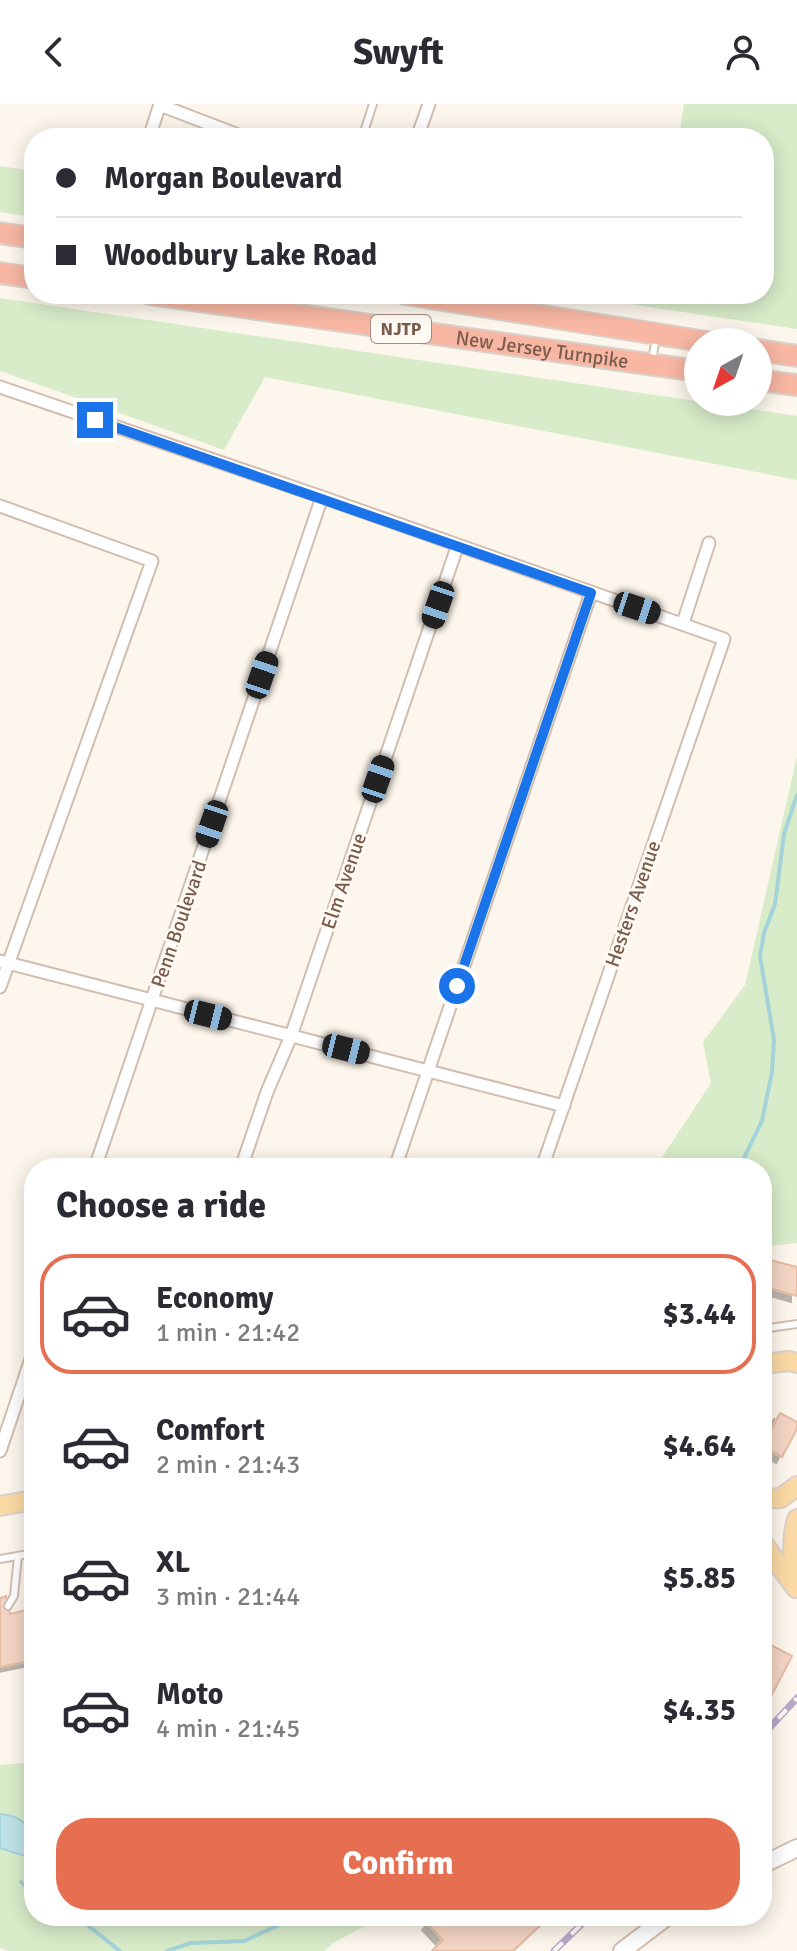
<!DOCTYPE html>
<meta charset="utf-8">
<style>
:root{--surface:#fff;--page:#f2f2f3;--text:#2b2b33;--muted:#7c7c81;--line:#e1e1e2;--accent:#e76f51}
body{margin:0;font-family:Signika,sans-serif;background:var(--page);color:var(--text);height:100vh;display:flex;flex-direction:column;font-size:30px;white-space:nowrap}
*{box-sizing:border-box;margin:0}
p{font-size:26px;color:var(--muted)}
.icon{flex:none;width:44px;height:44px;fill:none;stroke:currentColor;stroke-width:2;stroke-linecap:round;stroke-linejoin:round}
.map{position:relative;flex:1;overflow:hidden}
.side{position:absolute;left:24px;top:1054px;width:748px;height:768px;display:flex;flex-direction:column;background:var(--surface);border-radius:32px;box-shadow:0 4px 20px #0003}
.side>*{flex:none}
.banner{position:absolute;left:24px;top:24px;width:750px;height:176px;border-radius:32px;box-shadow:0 4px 20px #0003;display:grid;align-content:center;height:176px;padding:0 32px;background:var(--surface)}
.needle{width:52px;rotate:220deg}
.controls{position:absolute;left:684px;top:224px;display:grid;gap:16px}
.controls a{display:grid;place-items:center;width:88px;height:88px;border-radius:50%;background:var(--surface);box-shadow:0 4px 20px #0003;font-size:40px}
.end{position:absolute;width:36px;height:36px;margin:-18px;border:10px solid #1a73e8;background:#fff;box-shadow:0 0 0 4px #fff}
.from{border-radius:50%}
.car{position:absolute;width:24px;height:48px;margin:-24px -12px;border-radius:10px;box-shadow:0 0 6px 2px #0007;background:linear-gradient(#222 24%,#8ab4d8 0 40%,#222 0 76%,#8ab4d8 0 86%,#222 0)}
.banner b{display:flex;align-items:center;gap:28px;height:76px;font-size:30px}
.banner b+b{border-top:2px solid var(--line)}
.banner i{width:20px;height:20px;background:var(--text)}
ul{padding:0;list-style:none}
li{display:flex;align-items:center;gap:24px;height:120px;margin:0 16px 12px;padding:0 16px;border:4px solid transparent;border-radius:32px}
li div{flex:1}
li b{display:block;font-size:30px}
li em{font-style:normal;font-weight:700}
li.on{border-color:var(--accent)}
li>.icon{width:72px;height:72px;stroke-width:1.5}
h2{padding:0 32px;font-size:36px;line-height:96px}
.action{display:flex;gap:16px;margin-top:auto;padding:16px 32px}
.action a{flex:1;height:92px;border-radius:32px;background:var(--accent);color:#fff;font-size:32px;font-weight:700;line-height:92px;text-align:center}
header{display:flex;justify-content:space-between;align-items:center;height:104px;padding:0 32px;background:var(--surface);font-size:36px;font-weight:700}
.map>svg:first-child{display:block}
</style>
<header><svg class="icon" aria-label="back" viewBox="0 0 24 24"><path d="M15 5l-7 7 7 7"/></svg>Swyft<svg class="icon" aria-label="person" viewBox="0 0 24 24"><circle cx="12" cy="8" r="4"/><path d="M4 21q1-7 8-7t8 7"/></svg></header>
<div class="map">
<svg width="797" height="1847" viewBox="0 0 797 1847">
<defs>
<filter id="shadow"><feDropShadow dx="-6" dy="6" stdDeviation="0" flood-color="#0004"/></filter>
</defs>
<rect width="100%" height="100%" fill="#fdf6ec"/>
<!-- green -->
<g fill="#d8ecc9">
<path d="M684,0H797V225L561,190H764V34H679Z"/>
<path d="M0,62L34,67V113L0,108Z"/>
<path d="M0,194L797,312V376L265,273L224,346L0,267Z"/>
<path d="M797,652V1139L762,1143V1064H655L711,979L703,938L745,881Z"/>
<path d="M34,1658V1812H384L333,1839L325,1847H9L0,1844V1661Z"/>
</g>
<!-- water -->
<path fill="#bfe3e8" stroke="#a5d3da" stroke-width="2" d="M0,1710C29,1712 34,1730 34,1755L0,1744Z"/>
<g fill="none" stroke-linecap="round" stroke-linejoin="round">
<!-- stream -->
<g stroke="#a5d3da" stroke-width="4">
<path d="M739,1064L762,1017L772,968L774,936L760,852L764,829L775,800L784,730L797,691"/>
<path d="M21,1778L34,1790"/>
<path d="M76,1812L120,1847"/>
<path d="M167,1847L191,1839L244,1837L298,1812"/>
</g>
</g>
<!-- building -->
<g fill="#f3d5c3" stroke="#e6bba3" stroke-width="2" filter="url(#shadow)">
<path d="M762,1154L797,1163V1192L762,1182Z"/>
<path d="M780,1309L797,1318V1325L782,1353L763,1342Z"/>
<path d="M6,1492L10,1510L34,1504V1556L0,1563V1494Z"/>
<path d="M763,1537L792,1552L764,1606L762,1604Z"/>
<path d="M436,1812H550L513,1847H432L443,1836L428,1820Z"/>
</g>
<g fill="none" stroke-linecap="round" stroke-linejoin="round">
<!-- lane casing -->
<g stroke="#d1beb0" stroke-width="10">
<g id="lane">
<path d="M362,34L373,0"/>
<path d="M652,257L656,233"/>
<path d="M762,1225L797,1220"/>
<path d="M0,1455L34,1449"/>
<path d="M8,1502L14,1492L18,1452"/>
</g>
</g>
<!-- street casing -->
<g stroke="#d1beb0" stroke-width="15">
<g id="street">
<path d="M160,1L246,34"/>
<path d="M149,34L160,0"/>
<path d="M417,34L429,0"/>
<path d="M0,283L322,393L724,535L542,1064"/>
<path d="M0,402L152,457L0,883"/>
<path d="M683,519L709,439"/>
<path d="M0,857L564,1002"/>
<path d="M95,1064L322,393"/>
<path d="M241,1064L267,988L291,932L457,443"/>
<path d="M395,1064L591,489"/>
<path d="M0,1347L34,1246"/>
<path d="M762,1471L771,1451"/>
</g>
</g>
<!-- secondary casing -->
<g stroke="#d6c0b0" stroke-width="20">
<g id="secondary">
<path d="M762,1761L797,1744"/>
<path d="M622,1847L668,1812"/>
</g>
</g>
<!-- primary casing -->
<g stroke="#dad1cd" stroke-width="22">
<g id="primary">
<path d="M762,1260L789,1257L797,1259"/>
<path d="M762,1395L781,1394L797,1382"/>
<path d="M0,1402L34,1396"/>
<path d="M797,1415C791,1436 792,1454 797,1475"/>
<path d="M762,1438L796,1484"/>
</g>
</g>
<!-- highway casing -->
<g stroke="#dad1cd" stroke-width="24">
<g id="highway">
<path d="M0,129L34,134"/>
<path d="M0,169L34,174"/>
<path id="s1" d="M150,190L698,267"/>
<path d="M405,190L707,238"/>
<path d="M758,246L797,252"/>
<path d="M758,276L797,281"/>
</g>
</g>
<!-- lane -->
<use href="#lane" stroke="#fff" stroke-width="6"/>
<!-- street -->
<use href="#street" stroke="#fff" stroke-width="11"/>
<!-- secondary -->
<use href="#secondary" stroke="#fff" stroke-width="16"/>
<!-- primary -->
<use href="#primary" stroke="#fbd9a5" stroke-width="18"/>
<!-- highway -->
<use href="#highway" stroke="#f7b7a3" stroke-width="20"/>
<!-- rail casing -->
<g stroke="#b9a8c9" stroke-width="7">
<g id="rail">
<path d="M762,1632L797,1594"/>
<path d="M554,1847L590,1812"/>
</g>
</g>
<!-- rail -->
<use href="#rail" stroke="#fffaf3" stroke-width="4" stroke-dasharray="12" stroke-linecap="butt"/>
</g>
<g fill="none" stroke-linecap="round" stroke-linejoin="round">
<!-- route -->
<path stroke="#1a73e8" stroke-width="10" d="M95,316L591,489L457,882"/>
</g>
<g text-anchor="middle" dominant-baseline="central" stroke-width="6" stroke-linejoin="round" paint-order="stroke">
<!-- shield labels -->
<rect fill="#fffaf3" stroke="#a28b7f" stroke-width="2" x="371" y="211" width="60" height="28" rx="6"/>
<g font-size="18" font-weight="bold" fill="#7a5c4d">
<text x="401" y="225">NJTP</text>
</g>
<!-- street labels -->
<g font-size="20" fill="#7a5c4d" stroke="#fffaf3">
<text stroke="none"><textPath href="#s1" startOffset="396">New Jersey Turnpike</textPath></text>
<text transform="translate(344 777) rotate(-71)">Elm Avenue</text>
<text transform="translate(633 800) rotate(-71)">Hesters Avenue</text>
<text transform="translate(179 820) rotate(-71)">Penn Boulevard</text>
</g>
</g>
</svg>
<div class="controls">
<a><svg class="needle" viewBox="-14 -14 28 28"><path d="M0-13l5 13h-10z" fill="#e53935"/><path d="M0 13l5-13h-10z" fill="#7c7c81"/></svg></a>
</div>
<i class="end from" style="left:457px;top:882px"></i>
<i class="end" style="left:95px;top:316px"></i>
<i class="car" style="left:438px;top:501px;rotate:199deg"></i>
<i class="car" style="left:637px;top:504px;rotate:108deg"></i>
<i class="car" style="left:262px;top:571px;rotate:19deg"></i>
<i class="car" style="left:378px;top:675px;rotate:19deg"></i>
<i class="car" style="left:212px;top:720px;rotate:199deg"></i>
<i class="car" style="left:208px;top:911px;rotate:104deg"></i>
<i class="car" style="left:346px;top:945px;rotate:104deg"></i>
<div class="banner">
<b><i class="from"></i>Morgan Boulevard</b>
<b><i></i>Woodbury Lake Road</b>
</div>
<section class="side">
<h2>Choose a ride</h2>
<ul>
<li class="on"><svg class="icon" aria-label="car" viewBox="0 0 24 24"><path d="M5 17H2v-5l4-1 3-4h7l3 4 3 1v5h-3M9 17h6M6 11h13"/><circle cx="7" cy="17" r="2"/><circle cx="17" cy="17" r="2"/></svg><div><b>Economy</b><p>1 min · 21:42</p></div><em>$3.44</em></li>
<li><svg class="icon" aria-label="car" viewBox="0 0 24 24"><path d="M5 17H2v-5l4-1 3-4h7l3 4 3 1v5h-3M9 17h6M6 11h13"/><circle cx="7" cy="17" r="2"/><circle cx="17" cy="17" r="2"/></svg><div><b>Comfort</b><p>2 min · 21:43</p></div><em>$4.64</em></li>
<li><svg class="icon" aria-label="car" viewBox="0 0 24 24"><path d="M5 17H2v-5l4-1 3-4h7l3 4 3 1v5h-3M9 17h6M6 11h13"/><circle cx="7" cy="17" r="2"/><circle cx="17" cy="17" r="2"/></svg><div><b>XL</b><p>3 min · 21:44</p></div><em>$5.85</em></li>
<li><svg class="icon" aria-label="car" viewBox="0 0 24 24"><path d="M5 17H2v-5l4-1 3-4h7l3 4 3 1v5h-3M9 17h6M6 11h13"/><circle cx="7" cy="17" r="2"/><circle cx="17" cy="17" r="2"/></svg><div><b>Moto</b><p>4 min · 21:45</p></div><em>$4.35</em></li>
</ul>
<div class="action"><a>Confirm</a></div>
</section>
</div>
